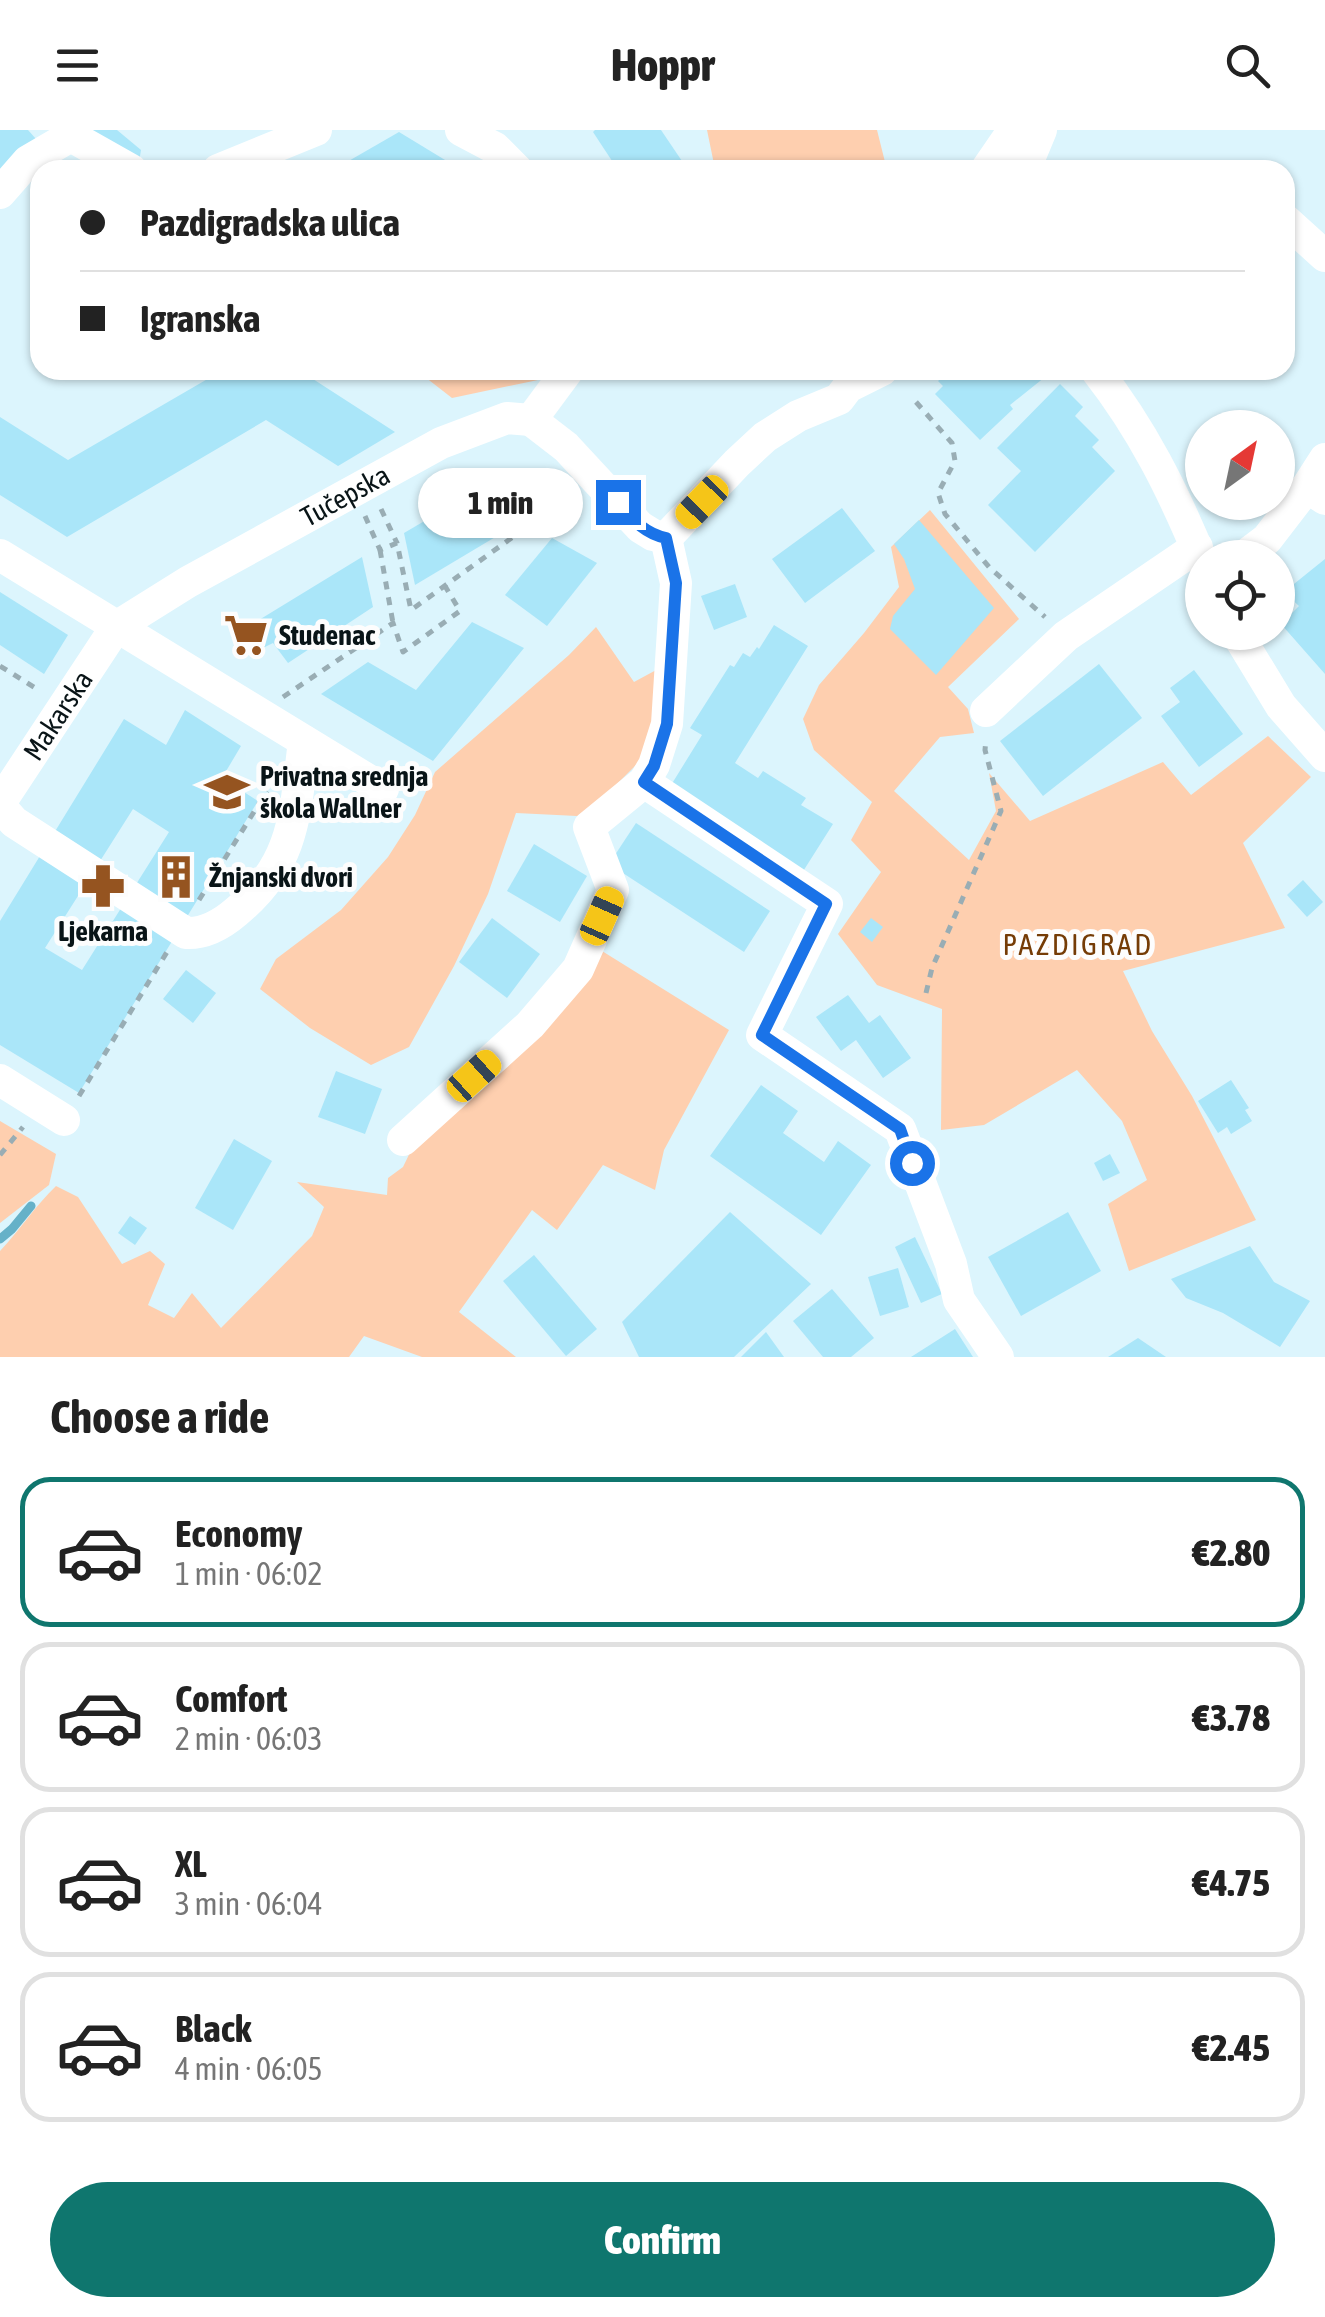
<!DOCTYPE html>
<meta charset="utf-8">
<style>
:root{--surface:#fff;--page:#f6f6f6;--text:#222;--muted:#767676;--line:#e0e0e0;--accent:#0f766e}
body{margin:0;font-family:"Asap Condensed",sans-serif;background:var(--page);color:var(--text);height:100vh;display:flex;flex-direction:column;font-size:38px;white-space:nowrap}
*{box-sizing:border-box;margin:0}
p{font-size:32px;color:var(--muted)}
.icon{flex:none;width:55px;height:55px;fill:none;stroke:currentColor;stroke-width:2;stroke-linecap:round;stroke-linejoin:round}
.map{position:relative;height:1227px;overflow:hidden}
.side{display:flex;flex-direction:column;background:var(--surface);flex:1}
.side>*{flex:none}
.banner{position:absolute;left:30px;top:30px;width:1265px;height:220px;border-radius:30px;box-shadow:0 2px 8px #0004;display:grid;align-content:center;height:220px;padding:0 50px;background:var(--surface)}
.needle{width:65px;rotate:33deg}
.buttons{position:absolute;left:1185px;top:280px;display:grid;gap:20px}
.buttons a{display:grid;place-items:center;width:110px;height:110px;border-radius:50%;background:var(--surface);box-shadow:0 2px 8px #0004;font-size:50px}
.end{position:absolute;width:45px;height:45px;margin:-22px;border:12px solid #1a73e8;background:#fff;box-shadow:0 0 0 5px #fff}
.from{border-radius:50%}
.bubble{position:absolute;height:70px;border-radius:35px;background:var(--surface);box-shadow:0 2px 8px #0004;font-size:32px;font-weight:800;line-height:70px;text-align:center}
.car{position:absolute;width:30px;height:60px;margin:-30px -15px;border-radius:12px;box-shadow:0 0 8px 2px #0007;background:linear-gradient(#f5c518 24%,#345 0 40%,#f5c518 0 76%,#345 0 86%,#f5c518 0)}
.banner b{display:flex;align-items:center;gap:35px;height:95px;font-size:38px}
.banner b+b{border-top:2px solid var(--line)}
.banner i{width:25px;height:25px;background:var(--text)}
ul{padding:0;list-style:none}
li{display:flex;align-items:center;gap:30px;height:150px;margin:0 20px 15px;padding:0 30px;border:5px solid var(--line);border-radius:30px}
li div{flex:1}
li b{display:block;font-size:38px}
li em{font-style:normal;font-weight:800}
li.selected{border-color:var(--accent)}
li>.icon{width:90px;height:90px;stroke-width:1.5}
h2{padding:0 50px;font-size:45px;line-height:120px}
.primary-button{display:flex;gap:20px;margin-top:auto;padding:20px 50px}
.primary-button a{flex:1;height:115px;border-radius:60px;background:var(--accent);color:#fff;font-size:40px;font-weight:800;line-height:115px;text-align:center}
header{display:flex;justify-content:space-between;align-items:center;height:130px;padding:0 50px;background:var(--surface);font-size:45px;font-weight:800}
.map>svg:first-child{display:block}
</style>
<header><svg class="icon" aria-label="menu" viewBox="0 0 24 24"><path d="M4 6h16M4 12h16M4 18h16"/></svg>Hoppr<svg class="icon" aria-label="search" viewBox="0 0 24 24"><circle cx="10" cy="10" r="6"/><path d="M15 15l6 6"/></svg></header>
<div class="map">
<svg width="1325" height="1227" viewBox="0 0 1325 1227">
<rect width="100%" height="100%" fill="#dcf5fd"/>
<!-- green -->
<g fill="#fecfaf">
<path d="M707,0H877L887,40H733L730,31L714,34Z"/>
<path d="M416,240H545L538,250L452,268Z"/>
<path d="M930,380L1019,489L948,557L968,579L974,603L940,607L894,661L969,730L996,681L989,643L1030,691L1163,632L1191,665L1268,606L1311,647L1243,713L1285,798L1123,841L1152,901L1192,966L1256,1090L1129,1141L1108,1074L1147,1050L1122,991L1077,940L984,995L941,1000L942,879L877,855L838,804L881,742L851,710L872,672L814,620L803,589L819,555L864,503L899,457L891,417Z"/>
<path d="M596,497L634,552L658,539L657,590L641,630L599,672L577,686L516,683L488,764L454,836L409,917L371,935L310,898L260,859L276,829L341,780L388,727L415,685L435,642L569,525Z"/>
<path d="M602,821L729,900L664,1020L655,1060L603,1035L557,1100L532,1080L459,1182L516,1227H422L364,1206L349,1227H0V1121C20,1100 35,1076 56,1056L78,1067L122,1134L150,1121L165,1134L148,1175L174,1188L192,1163L221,1198L312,1106L324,1077L297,1052L387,1065L388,1048L403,1037L418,1006Z"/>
<path d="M0,991L56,1024L49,1055L0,1093Z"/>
</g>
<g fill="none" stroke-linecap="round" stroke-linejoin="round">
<!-- stream -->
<path stroke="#65b1c8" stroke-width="9" d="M0,1109L12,1099L31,1076"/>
</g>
<!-- building -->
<g fill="#aae6f9" fill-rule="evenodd">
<path d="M0,0H28L36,9L0,40Z"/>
<path d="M77,0H117L141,20L139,32Z"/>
<path d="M595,0H661L688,40H618L593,2Z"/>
<path d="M399,2L450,33L454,40H333Z"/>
<path d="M223,240H299L395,302L338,336L266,290L67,407L0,365V287L68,330Z"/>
<path d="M950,240H1039L1045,247L1010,275L1013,279L980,310L935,264L943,256L938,251Z"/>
<path d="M1060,254L1083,277L1075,286L1099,310L1092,317L1115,341L1035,422L988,375L1021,341L997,318Z"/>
<path d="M474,362L524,390L415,455L404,403Z"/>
<path d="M842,378L875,421L805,473L772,429Z"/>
<path d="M919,390L994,478L936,545L890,499L893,486L915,459L904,429L894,414Z"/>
<path d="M552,408L597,433L547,496L505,465Z"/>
<path d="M362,427L373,477L288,533L273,513L255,522L231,507Z"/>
<path d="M1325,429V544L1281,494L1299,476L1284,462Z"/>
<path d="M735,454L747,487L714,500L701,466Z"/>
<path d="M0,462L68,505L44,544L0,515Z"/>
<path d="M472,492L524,518L433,631L321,564L368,532L416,560Z"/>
<path d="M774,495L808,516L735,633L758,648L763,641L806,668L801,675L833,694L802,743L668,660L702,605L690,598L730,535L734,537L743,523L750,527L757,517L759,519Z"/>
<path d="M1099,534L1142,588L1043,666L1000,611Z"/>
<path d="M1194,540L1243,604L1199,637L1161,586L1180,572L1170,558Z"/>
<path d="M185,580L241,616L222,648L258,671L79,963L0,915V791L124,589L166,615ZM133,679L169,702L82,840L45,818Z"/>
<path d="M636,693L770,781L744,822L609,734Z"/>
<path d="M534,714L587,746L560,792L507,761Z"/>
<path d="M1303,750L1323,772L1307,787L1287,765Z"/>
<path d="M492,788L540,824L507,868L459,832Z"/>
<path d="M871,788L883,797L872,812L860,802Z"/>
<path d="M186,840L216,863L193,893L163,869Z"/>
<path d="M848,865L869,893L880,885L911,928L883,948L856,910L841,921L816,887Z"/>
<path d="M336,941L382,959L365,1004L318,987Z"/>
<path d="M1231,950L1249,978L1245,980L1252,991L1231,1004L1227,997L1218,1003L1198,971Z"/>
<path d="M761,955L798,981L783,1003L824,1032L838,1011L871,1035L821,1105L710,1026Z"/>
<path d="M234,1009L272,1031L233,1100L195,1078Z"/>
<path d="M1110,1024L1120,1043L1103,1051L1094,1033Z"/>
<path d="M730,1082L811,1154L734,1227H639L622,1192Z"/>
<path d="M1068,1082L1101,1141L1021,1186L988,1127Z"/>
<path d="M130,1086L147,1098L135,1115L118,1103Z"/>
<path d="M915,1107L942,1164L921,1173L895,1117Z"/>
<path d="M1250,1116L1274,1152L1310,1171L1280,1217L1223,1183L1186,1168L1171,1149Z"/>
<path d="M534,1125L597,1199L566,1226L503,1151Z"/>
<path d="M898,1138L909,1177L880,1186L868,1147Z"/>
<path d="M832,1159L874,1208L851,1227H823L793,1191Z"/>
<path d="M955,1199L973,1227H911Z"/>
<path d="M766,1202L784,1227H741Z"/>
<path d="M1138,1208L1166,1227H1108Z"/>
</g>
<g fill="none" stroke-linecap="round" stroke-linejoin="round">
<!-- path -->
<g stroke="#99adb4" stroke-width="5" stroke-dasharray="8 8" stroke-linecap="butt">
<path d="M916,272L952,313L955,331L938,363L945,384L989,437L1045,487"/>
<path d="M381,379L397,413"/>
<path d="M365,386L380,420L397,413L411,480L573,364"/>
<path d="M380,420L393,493"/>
<path d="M0,536L40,561"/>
<path d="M283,567L393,493L403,522L460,481L445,456"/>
<path d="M199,770L267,661"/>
<path d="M926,863L932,838L1001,681L985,620L986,609"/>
<path d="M79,966L167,822"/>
<path d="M0,1025L23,997"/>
</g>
<!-- minor -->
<g stroke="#fff" stroke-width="32">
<path d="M461,0L495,18L517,40"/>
<path d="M218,40L316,0"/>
<path d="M986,40L1008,8L1016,0"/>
<path d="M1021,40L1031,24L1041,0"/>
<path d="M0,63L28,31L71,6L131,40"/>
<path d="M1285,90L1325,126"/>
<path d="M1096,240C1143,300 1173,361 1202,431"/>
<path d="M531,290L566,317L640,397L653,405L666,408"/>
<path d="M531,290L568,240"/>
<path d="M1325,329L1307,357L1325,369"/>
<path d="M666,408L737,333L765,307L798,286L839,269L848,257L882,240"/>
<path d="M0,425L383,659"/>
<path d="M1242,428L1267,409L1307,357"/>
<path d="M1236,502L1281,576L1325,626"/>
<path d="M986,581L1066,506L1197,417"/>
<path d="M644,652L827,774L762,905L900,999L951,1134L959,1170L998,1227"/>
<path id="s1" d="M0,673L116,497L188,452L441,313L507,288L531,290"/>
<path d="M0,676L14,692L186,803C205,804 222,794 236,782C296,733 295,682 304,611"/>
<path d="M0,950L64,990"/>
<path d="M403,1010L530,895L578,839L613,760L589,697L644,652L654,635L667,594L676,453L666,408"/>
</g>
</g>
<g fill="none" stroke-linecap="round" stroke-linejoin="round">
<!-- route -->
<path stroke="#1a73e8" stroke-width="12" d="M618,372C633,389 643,403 666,408L676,453L667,594L654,636L644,652L826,774L762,905L900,999L912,1033"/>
</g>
<!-- icons -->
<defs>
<g id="supermarket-bare" transform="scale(3.45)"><path d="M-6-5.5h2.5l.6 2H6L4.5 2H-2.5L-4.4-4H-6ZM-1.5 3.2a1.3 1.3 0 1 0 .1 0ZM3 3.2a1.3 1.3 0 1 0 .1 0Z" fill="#955420" stroke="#fdfdfd" stroke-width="2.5" paint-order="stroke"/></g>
<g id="school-bare" transform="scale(3.45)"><path d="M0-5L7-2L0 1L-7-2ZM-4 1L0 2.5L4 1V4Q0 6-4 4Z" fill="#955420" stroke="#fdfdfd" stroke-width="2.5" paint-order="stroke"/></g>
<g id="building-bare" transform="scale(3.45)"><path d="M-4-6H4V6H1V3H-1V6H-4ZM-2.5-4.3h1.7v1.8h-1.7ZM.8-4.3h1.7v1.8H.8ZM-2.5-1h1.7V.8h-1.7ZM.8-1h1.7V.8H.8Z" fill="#955420" stroke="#fdfdfd" stroke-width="2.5" paint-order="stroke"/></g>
<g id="pharmacy-bare" transform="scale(3.45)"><path d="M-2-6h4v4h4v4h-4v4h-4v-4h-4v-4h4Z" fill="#955420" stroke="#fdfdfd" stroke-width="2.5" paint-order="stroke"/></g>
</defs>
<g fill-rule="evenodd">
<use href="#supermarket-bare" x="246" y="505"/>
<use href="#school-bare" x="227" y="662"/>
<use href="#building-bare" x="176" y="747"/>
<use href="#pharmacy-bare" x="103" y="756"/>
</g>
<g text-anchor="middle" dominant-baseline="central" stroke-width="10" stroke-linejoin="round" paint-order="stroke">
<!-- street labels -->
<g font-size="28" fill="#091417" stroke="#fdfdfd">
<text stroke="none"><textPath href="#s1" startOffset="475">Tučepska</textPath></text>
<text stroke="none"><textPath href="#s1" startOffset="105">Makarska</textPath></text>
</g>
<!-- poi labels -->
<g font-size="28" font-weight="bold" fill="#091417" stroke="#fdfdfd" text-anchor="start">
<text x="279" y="505">Studenac</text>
<text x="260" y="646">Privatna srednja<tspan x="260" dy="32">škola Wallner</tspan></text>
<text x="209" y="747">Žnjanski dvori</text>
<text x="103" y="801" text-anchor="middle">Ljekarna</text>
</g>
<!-- neighbourhood labels -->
<g font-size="30" letter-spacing="2.5" fill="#753c06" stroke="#fdfdfd">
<text x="1078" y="814">PAZDIGRAD</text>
</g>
</g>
</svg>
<div class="buttons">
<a><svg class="needle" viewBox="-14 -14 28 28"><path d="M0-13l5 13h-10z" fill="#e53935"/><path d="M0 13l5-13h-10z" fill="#767676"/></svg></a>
<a><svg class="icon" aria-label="locate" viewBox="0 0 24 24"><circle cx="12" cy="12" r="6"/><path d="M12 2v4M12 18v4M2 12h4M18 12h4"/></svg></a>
</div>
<i class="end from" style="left:912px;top:1033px"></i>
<i class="end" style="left:618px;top:372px"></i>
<div class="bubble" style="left:418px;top:338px;width:165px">1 min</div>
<i class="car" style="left:702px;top:372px;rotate:224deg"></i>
<i class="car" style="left:602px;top:786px;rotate:24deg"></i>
<i class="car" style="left:474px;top:946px;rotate:48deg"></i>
<div class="banner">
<b><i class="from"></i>Pazdigradska ulica</b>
<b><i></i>Igranska</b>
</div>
</div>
<section class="side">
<h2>Choose a ride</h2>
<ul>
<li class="selected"><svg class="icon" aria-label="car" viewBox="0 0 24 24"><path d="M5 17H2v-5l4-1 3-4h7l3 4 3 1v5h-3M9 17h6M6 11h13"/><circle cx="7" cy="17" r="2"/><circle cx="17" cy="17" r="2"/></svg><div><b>Economy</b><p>1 min · 06:02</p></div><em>€2.80</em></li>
<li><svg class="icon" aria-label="car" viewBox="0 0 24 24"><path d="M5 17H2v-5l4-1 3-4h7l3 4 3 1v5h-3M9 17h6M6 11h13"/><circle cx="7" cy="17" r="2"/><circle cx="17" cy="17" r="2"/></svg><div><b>Comfort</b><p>2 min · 06:03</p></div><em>€3.78</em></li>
<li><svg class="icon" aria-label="car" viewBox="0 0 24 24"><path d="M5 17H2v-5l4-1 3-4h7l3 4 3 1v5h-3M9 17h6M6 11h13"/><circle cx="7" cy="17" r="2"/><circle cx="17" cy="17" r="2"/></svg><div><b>XL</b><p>3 min · 06:04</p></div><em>€4.75</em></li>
<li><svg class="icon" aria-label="car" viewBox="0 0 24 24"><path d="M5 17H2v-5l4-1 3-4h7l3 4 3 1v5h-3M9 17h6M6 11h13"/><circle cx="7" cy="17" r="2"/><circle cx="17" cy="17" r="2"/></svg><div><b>Black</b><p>4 min · 06:05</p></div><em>€2.45</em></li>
</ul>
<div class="primary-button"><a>Confirm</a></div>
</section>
